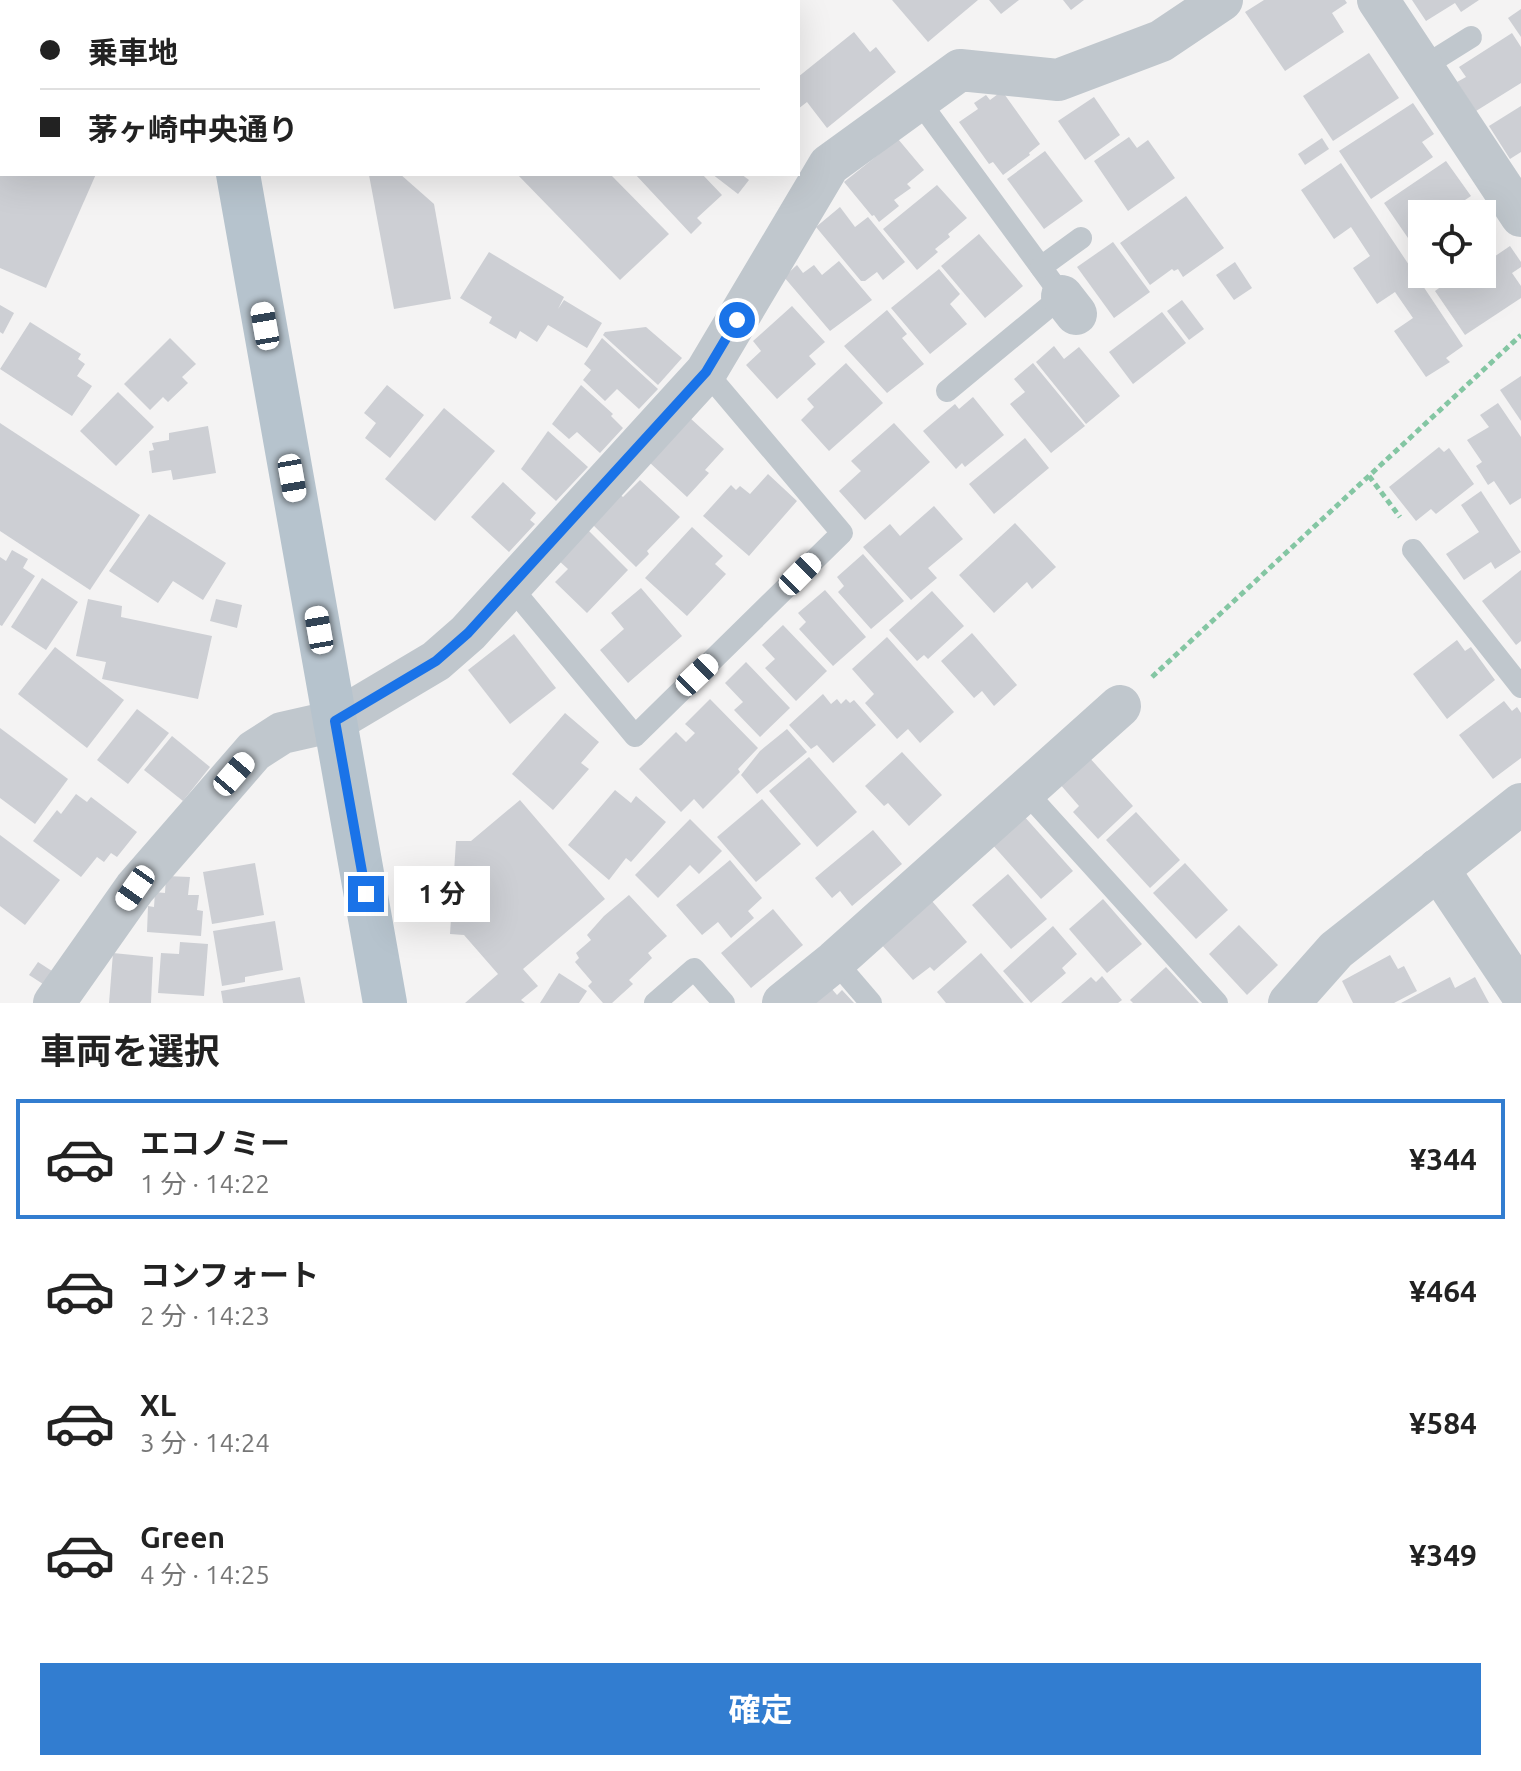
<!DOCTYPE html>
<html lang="ja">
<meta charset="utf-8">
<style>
:root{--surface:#fff;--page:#f6f6f6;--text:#222;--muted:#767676;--line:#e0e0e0;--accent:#327dd0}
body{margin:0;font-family:Ubuntu,"Noto Sans JP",sans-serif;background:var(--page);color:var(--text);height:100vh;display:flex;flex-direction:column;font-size:30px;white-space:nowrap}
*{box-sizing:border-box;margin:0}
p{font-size:26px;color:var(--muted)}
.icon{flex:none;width:44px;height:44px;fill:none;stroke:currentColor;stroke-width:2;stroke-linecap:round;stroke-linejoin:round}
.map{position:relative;height:1003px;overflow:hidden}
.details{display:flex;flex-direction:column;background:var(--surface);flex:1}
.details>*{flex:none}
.banner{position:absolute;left:0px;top:0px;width:800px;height:176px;box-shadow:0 8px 32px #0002;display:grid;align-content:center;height:176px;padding:0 40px;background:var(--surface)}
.controls{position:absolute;left:1408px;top:200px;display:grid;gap:16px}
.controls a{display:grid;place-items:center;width:88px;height:88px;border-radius:0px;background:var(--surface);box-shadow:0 8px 32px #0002;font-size:40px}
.end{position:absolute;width:36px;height:36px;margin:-18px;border:10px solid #1a73e8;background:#fff;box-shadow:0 0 0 4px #fff}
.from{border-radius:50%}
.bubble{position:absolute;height:56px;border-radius:0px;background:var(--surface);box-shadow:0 8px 32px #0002;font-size:26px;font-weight:700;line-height:56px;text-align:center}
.car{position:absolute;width:24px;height:48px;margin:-24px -12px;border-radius:10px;box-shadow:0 0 6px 2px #0007;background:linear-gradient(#fff 24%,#345 0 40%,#fff 0 76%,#345 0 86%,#fff 0)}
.banner b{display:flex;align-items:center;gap:28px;height:76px;font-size:30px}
.banner b+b{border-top:2px solid var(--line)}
.banner i{width:20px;height:20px;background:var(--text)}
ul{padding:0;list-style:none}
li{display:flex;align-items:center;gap:24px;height:120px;margin:0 16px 12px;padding:0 24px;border:4px solid transparent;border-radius:0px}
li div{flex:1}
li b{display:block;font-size:30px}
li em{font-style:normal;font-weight:700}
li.active{border-color:var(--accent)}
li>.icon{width:72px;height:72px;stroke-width:1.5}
h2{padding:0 40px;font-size:36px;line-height:96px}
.primary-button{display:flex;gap:16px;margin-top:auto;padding:16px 40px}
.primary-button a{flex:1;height:92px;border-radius:0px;background:var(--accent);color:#fff;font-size:32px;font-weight:700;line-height:92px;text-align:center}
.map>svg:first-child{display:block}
</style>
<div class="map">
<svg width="1521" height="1003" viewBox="0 0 1521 1003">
<rect width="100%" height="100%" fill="#f4f3f3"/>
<!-- building -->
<g fill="#cdcfd4">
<path d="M892,0H978L928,42Z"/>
<path d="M989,0H1019L1001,14Z"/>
<path d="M1063,0H1084L1071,10Z"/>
<path d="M1264,0H1345L1347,3L1332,13L1344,32L1285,71L1245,12Z"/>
<path d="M1412,0H1479L1461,12L1455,3L1426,21Z"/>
<path d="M1521,9V37L1508,18Z"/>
<path d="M854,32L870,52L876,47L896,72L827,128L807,102L798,109V77Z"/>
<path d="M1512,33L1521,47V83L1476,111L1457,82L1466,77L1459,67Z"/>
<path d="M1369,53L1399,98L1333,141L1303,96Z"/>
<path d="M1002,91L1040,144L1029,153L1030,155L1003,175L993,162L989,164L959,122L978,109L974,103L986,95L990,100Z"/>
<path d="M1094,97L1120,135L1085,160L1058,121Z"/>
<path d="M1413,103L1434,134L1422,142L1433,157L1371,199L1339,151Z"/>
<path d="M1521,106V152L1510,159L1489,126Z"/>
<path d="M1129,137L1137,148L1148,140L1175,178L1128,211L1094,161Z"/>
<path d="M1322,138L1329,149L1305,165L1298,154Z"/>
<path d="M898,139L924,170L907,184L911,188L894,200L899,206L879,222L874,215L872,216L844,182Z"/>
<path d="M1045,151L1083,201L1044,229L1007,179Z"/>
<path d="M1446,161L1471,196L1444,214H1422V229L1408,238L1384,203Z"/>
<path d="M1341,163L1463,346L1446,358L1450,362L1426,377L1394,331L1413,318L1395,292L1377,304L1353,268L1370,256L1351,227L1334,239L1301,190Z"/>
<path d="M0,174H96L46,288L0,268Z"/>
<path d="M400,174L434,204L451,299L394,309L369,175Z"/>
<path d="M517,174H610L669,234L620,280Z"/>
<path d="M635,174H702L722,195L697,218L702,223L691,234Z"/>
<path d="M712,174H741L749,180L738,194Z"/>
<path d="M937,185L967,218L948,234L950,237L935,249L938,252L917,270L883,229Z"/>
<path d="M1186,196L1224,248L1183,277L1178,269L1174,271L1172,269L1150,285L1120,243Z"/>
<path d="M1471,200L1481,214H1450Z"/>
<path d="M840,207L855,227L868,217L905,262L883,280L877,272L865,281H861L816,227Z"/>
<path d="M1482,215L1495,234L1482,243Z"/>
<path d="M1422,233V261L1409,242Z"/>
<path d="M979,234L1023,286L985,318L941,266Z"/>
<path d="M1113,242L1150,292L1114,318L1077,267Z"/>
<path d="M1510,246L1521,262V267L1512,273L1521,286V298L1465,335L1435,291L1446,283L1443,278L1449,274H1482V265Z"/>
<path d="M489,252L564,297L558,309L564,300L602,323L587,348L548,325L537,342L520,331L516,339L489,323L492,317L460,298Z"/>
<path d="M839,261L872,300L830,331L784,277L797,265L803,273L814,265L822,275Z"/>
<path d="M1235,262L1252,288L1234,300L1216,275Z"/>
<path d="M939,269L960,294L950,304L967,324L930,354L891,308Z"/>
<path d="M1182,300L1204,329L1189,340L1167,311Z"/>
<path d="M0,305L14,313L3,334L0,332Z"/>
<path d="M792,306L825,342L809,356L816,364L777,399L746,365L761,351L753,341Z"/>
<path d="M887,310L907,334L902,338L924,364L887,393L844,346Z"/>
<path d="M1162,312L1186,343L1133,384L1109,352Z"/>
<path d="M30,322L81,354L78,359L85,364L77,376L92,386L72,416L0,369Z"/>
<path d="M646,327L682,358L658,385L603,335L605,332Z"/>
<path d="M170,338L196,364L182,377L188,383L168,402L163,397L150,410L124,384Z"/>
<path d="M602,338L658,389L639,409L617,389L605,401L583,380L591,370L584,364Z"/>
<path d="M1054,346L1064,359L1079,347L1120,396L1086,424L1036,362Z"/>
<path d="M846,363L883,403L829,451L801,420L814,407L807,399Z"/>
<path d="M1033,363L1085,426L1051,453L1010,404L1025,392L1014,379Z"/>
<path d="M1521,376V421L1500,390Z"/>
<path d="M387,385L424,415L390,458L365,438L376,423L364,413Z"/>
<path d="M581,385L613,414L611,416L623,428L600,453L577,432L569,439L552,424Z"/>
<path d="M118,392L154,427L116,466L80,431Z"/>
<path d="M973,397L1004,435L965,467L962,463L956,469L923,431L955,404L959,409Z"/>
<path d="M1498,403L1521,437V498L1510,505L1494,481L1488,485L1476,466L1482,462L1467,440L1489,427L1480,415Z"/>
<path d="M444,408L495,451L435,521L385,479Z"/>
<path d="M690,418L724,449L705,470L709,473L687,497L649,462Z"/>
<path d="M0,423L140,515L90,590L0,531Z"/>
<path d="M894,423L930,462L865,520L839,491L861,471L851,461Z"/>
<path d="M208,426L216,473L173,480L171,470L152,473L149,451L154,450L152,443L169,440V433Z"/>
<path d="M548,431L588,467L556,501L521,469Z"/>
<path d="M1025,438L1049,468L994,514L969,484Z"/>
<path d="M1439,447L1444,452L1449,448L1474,484L1436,514L1431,509L1416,521L1389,487Z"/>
<path d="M768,474L797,501L749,556L703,516L731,485L736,490L740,486L750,494Z"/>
<path d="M640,480L680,517L647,551L649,554L636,567L590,522L618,493L623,497Z"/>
<path d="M503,482L536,513L530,520L535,524L509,552L471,517Z"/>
<path d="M1481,491L1521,552L1495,569L1491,562L1464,580L1446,554L1479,532L1461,505Z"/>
<path d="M934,506L963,539L928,568L937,578L911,600L863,547L890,524L900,536Z"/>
<path d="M149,514L226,563L203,600L173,581L158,603L109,571Z"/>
<path d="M1015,523L1056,567L1032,589L1027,582L994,613L959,575Z"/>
<path d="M692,527L723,556L715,564L726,574L687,616L645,578Z"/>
<path d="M587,529L628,570L587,613L555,582L568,569L557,559Z"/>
<path d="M12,550L28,559L23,568L35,576L2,626L0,625V557L6,561Z"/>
<path d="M863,554L904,601L871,629L838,592L844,586L837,577Z"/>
<path d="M1521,570V641L1516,645L1482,601Z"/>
<path d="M42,578L78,602L46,650L11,627Z"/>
<path d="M641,588L682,636L628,683L600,650L624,629L611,613Z"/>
<path d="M825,590L866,637L833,666L799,629L806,622L798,613Z"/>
<path d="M932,591L964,626L928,659L924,655L917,661L889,630Z"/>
<path d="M88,599L122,606L121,617L212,636L198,699L102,679L106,662L76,656Z"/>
<path d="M216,599L242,605L237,628L210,621Z"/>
<path d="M783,625L827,671L796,701L765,668L775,659L762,645Z"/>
<path d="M972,633L1017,685L994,706L982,691L974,698L941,661Z"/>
<path d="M514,634L556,688L510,724L468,670Z"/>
<path d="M887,637L954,712L920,743L908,729L897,739L865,703L874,694L852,669Z"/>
<path d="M1457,640L1465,651L1471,647L1495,680L1447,719L1413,674Z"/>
<path d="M55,647L124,700L87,748L18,694Z"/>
<path d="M746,662L790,708L760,737L734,710L743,702L725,683Z"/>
<path d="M823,694L831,704L837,699L841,704L846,699L850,703L854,700L876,725L833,763L817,745L811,749L789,725Z"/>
<path d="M710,699L758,748L738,769L740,772L703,809L694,799L681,812L639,769L676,732L686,742L695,733L685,724Z"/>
<path d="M1504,701L1512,711L1517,707L1521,713V758L1493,779L1459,735Z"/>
<path d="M137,709L169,733L128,784L97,760Z"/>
<path d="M565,713L599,742L581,763L589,769L553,810L512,774Z"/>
<path d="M0,728L68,779L35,824L0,798Z"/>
<path d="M787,729L807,752L757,794L741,775L760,751Z"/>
<path d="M172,736L210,767L183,801L144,770Z"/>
<path d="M902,752L942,795L909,826L888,803L884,806L865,786Z"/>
<path d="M1088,756L1133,806L1098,839L1073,812L1079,806L1059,783Z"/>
<path d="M809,757L857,812L817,847L769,791Z"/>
<path d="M615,790L631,803L636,796L666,822L631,862L626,858L609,880L568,845Z"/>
<path d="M76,794L87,802L91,797L137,832L117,857L111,853L104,862L97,857L81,877L33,841L57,810L61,814Z"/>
<path d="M762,799L801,844L756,882L717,837Z"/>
<path d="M520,800L605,899L523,969L538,986L521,1000L525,1003H465L498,974L464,935L450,934L456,841H471Z"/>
<path d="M1136,812L1180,860L1150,888L1106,840Z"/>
<path d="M1023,815L1073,871L1041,899L991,843Z"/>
<path d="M690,819L722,851L699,874L690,865L658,898L635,875Z"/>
<path d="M873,830L902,864L852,906L840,891L832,898L815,878Z"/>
<path d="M0,835L60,880L25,925L0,906Z"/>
<path d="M730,860L762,898L748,911L754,918L731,938L718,922L702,935L676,905Z"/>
<path d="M255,863L264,915L212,924L203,872Z"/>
<path d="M1185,863L1228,910L1196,939L1153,893Z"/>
<path d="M1008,874L1047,919L1011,949L972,905Z"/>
<path d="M166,876L190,877L188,895H199L197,910L203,911L201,936L147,932L148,906L154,907L155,892L165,893Z"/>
<path d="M629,895L667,936L648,953L652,958L629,980L633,984L612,1003H603L588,986L592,982L575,962L579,958L576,953L591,940L587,935L604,916Z"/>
<path d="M1103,899L1142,944L1107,973L1069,929Z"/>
<path d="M932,901L967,942L934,971L930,967L913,980L881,944Z"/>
<path d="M773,909L803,945L751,988L721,953Z"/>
<path d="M275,921L283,970L245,977V982L222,986L213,931Z"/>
<path d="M1239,925L1278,965L1247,995L1209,954Z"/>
<path d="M1053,926L1077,954L1062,968L1066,973L1031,1003L1003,971Z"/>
<path d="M180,942L208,944L204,996L158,993L161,953L179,954Z"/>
<path d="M113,953L153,957L151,1003H109Z"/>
<path d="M981,953L1024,1003H946L937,992Z"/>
<path d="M1390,955L1398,969L1404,966L1417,991L1394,1003H1353L1342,981Z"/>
<path d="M38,962L52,971L43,984L29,975Z"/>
<path d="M1166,967L1199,1003H1133L1130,1000Z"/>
<path d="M559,973L587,991L579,1003H540Z"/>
<path d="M1102,976L1122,1000L1118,1003H1061L1091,977L1096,982Z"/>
<path d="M300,977L305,1003H223L221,991Z"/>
<path d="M1450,977L1455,988L1475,977L1489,1003H1401Z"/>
<path d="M831,988L837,995L842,990L854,1003H815Z"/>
</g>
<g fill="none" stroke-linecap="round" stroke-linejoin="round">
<!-- path -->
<g stroke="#84c6a3" stroke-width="5" stroke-dasharray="6 4" stroke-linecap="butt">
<path d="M1369,476L1400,517"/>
<path d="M1152,677L1521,335"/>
</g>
<!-- service -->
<g stroke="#c0c7cd" stroke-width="22">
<path d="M1423,67L1471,37"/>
<path d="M919,101L1062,296L947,391"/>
<path d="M1041,267L1081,238"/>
<path d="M1413,550L1521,687"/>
<path d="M510,586L635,736L842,533L706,372"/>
<path d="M1025,791L1217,1003"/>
<path d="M835,961L871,1003"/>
<path d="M655,1003L694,969L724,1003"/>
</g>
<!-- minor -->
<g stroke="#c0c7cd" stroke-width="42">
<path d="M1378,0L1521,216"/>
<path d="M1062,296L1076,314"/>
<path d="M1438,869L1521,993"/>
<path d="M54,1003L135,888L254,751L282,733L335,721L436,661L468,633L706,372L829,165L960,70L1058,80L1161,41L1222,0"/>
<path d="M783,1003L835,961L1120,706"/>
<path d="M1289,1003L1336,950L1521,804"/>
</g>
<!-- primary -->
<g stroke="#b6c3cd" stroke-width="44">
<path d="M207,0V2"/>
<path d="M238,174L385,1003"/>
</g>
</g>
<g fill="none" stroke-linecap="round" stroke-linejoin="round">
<!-- route -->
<path stroke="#1a73e8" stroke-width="10" d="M366,894L335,721L436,661L468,633L706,372L737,320"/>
</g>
</svg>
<div class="controls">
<a><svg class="icon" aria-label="locate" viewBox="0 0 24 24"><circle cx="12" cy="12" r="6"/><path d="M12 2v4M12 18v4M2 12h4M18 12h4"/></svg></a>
</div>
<i class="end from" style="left:737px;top:320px"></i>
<i class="end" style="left:366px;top:894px"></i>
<div class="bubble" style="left:394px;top:866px;width:96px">1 分</div>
<i class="car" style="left:265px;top:326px;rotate:350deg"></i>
<i class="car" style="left:292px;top:478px;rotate:170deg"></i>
<i class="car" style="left:800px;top:574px;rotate:45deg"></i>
<i class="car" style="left:319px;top:630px;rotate:350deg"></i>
<i class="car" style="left:697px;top:675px;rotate:46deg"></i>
<i class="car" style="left:234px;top:774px;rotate:41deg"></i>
<i class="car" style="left:135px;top:888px;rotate:215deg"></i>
<div class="banner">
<b><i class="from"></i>乗車地</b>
<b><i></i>茅ヶ崎中央通り</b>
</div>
</div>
<section class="details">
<h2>車両を選択</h2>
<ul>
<li class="active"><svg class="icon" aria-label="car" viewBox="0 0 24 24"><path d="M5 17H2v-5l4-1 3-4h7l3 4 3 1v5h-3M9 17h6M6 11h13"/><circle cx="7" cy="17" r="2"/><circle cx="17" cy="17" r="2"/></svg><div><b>エコノミー</b><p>1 分 · 14:22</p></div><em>¥344</em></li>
<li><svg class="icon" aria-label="car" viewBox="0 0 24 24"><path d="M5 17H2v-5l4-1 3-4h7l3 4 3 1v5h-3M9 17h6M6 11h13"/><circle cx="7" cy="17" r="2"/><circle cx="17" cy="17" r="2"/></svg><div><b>コンフォート</b><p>2 分 · 14:23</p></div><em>¥464</em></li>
<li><svg class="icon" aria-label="car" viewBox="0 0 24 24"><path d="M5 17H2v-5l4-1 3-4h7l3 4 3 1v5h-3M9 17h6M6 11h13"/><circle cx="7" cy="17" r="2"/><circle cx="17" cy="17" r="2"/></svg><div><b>XL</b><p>3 分 · 14:24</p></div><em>¥584</em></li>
<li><svg class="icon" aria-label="car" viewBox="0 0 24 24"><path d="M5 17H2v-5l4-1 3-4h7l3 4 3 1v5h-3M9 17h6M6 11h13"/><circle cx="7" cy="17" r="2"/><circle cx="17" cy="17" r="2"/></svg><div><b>Green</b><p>4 分 · 14:25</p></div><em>¥349</em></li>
</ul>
<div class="primary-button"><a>確定</a></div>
</section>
